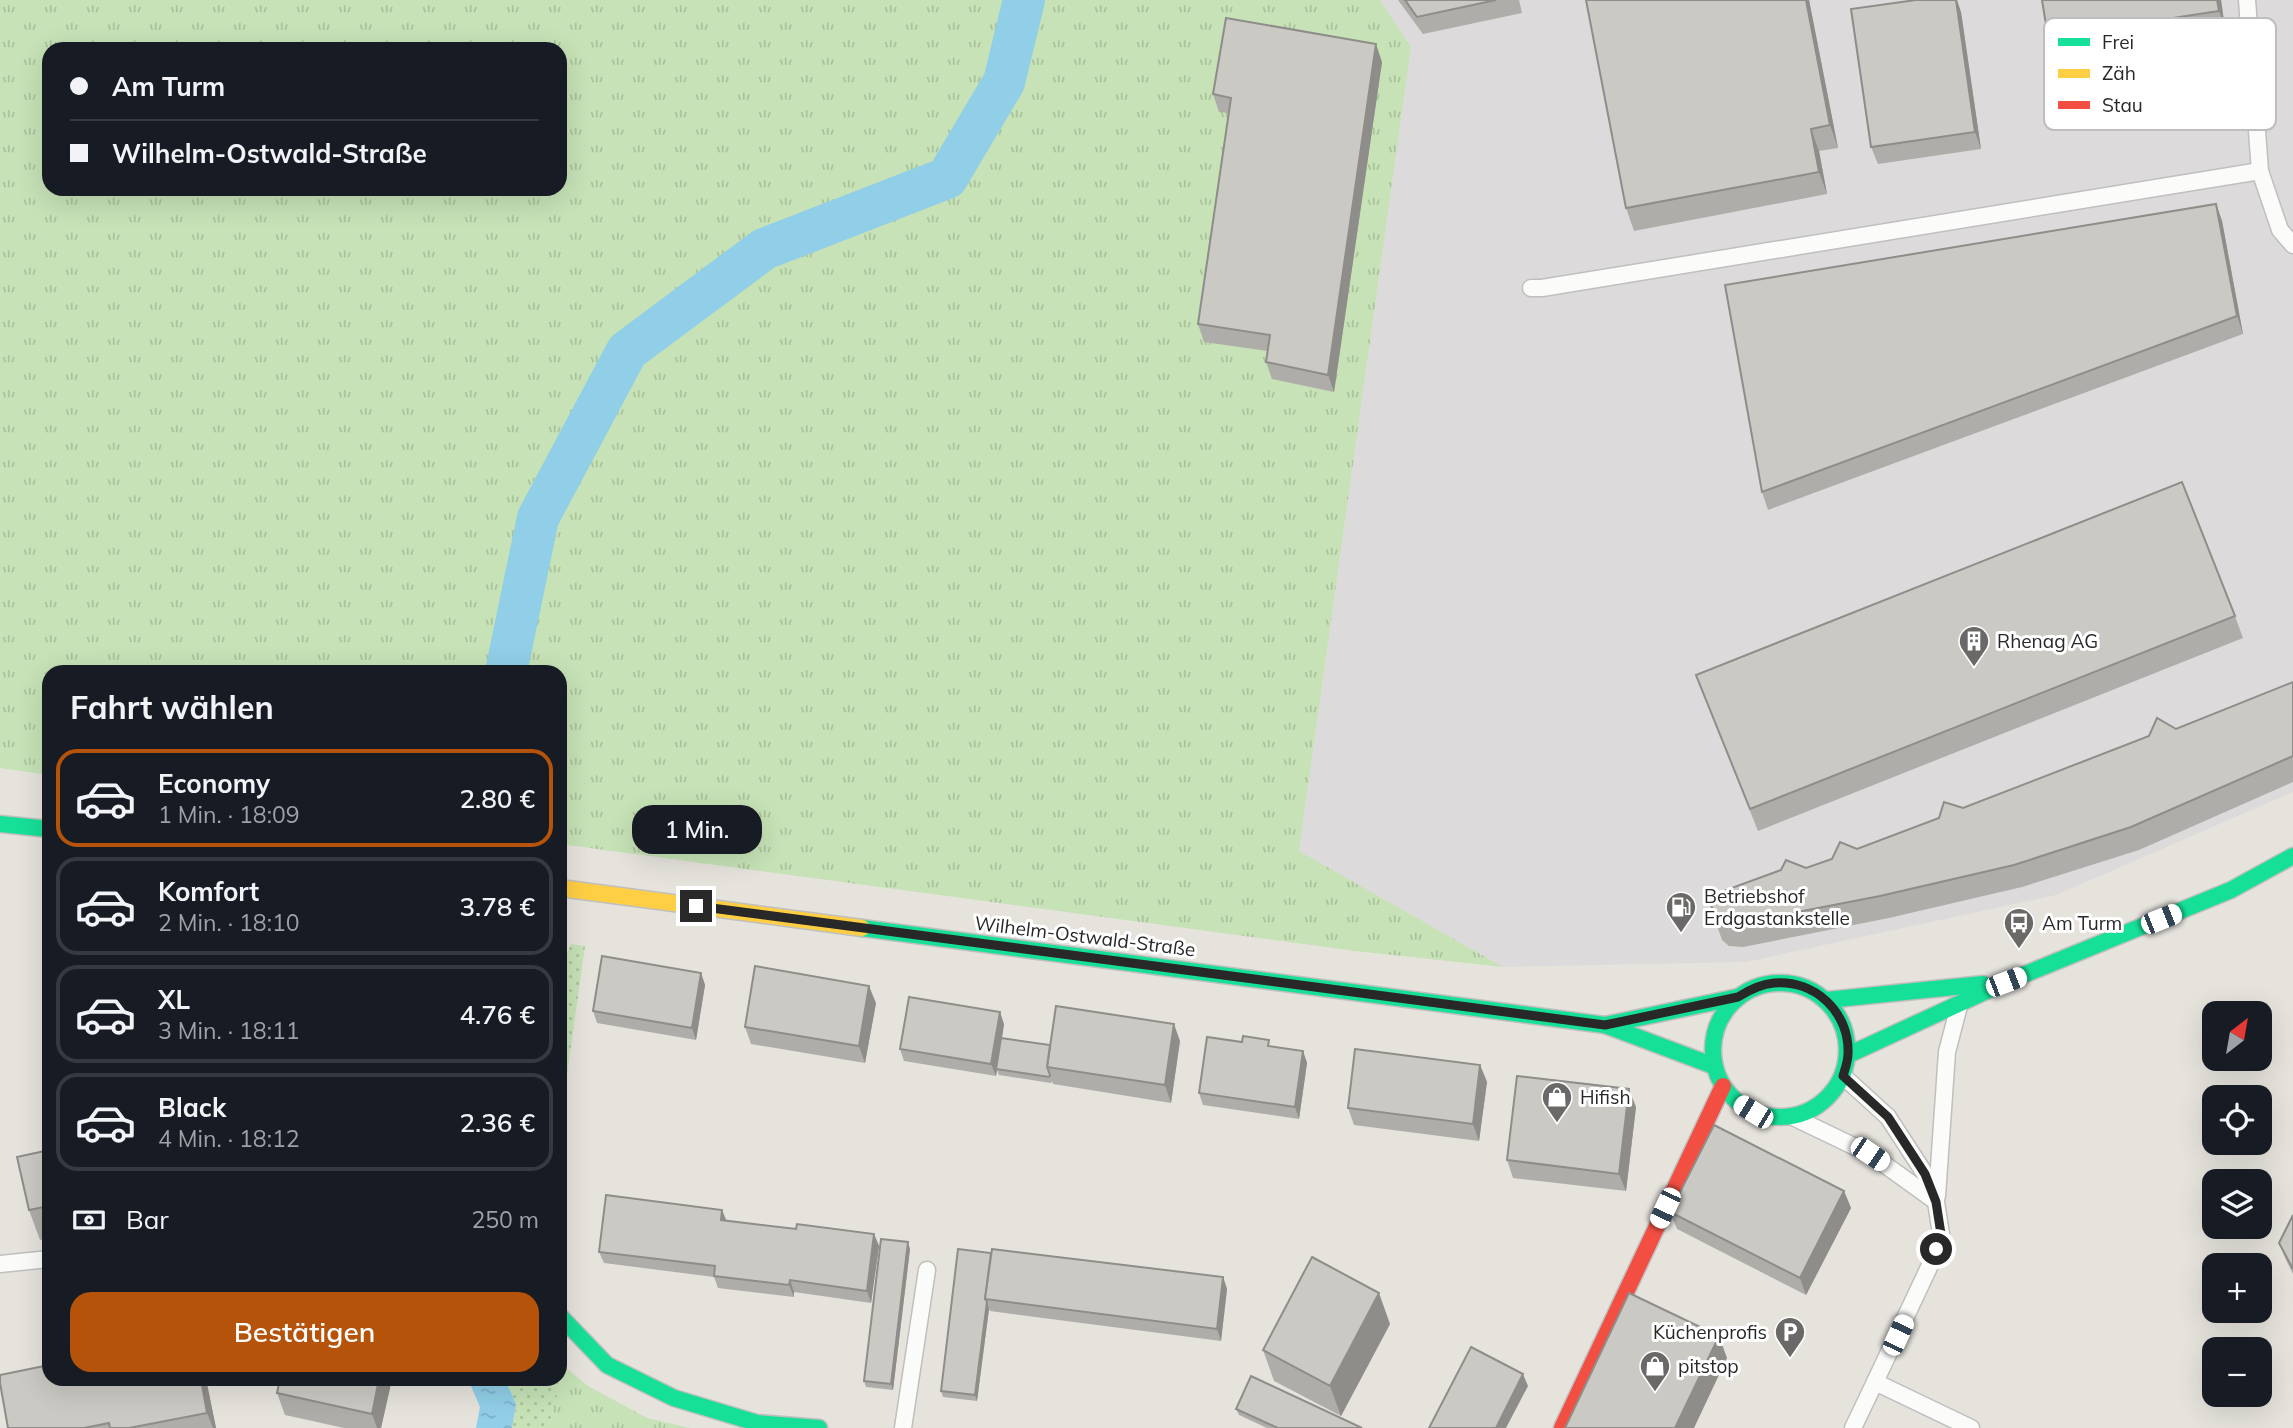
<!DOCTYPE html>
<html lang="de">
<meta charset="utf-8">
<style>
:root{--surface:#171b24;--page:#20242c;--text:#f1f3f6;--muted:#9ea1a6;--line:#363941;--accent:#b45309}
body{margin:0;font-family:Mulish,sans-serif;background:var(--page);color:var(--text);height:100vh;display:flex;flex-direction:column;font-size:26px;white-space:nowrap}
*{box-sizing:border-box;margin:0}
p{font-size:23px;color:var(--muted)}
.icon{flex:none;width:38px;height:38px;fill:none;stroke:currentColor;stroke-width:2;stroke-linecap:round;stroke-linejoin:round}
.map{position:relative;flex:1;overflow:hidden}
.details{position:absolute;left:42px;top:665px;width:525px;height:721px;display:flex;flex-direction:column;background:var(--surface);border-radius:21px;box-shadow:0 7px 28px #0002}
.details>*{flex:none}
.top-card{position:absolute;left:42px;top:42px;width:525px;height:154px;border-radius:21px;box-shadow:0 7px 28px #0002;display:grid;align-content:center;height:154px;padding:0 28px;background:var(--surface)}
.needle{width:46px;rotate:31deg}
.controls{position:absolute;left:2202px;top:1001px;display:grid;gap:14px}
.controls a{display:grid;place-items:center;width:70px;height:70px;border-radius:14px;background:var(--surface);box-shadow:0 7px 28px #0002;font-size:35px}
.end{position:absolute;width:32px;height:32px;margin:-16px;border:9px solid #282828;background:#fff;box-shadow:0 0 0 4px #fff}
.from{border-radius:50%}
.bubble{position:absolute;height:49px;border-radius:21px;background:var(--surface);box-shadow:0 7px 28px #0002;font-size:23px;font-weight:600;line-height:49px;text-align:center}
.car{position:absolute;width:21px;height:42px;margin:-21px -10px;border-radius:9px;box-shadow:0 0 5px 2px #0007;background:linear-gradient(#fff 24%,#345 0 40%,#fff 0 76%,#345 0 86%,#fff 0)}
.top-card b{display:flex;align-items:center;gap:24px;height:66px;font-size:26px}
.top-card b+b{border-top:2px solid var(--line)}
.top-card i{width:18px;height:18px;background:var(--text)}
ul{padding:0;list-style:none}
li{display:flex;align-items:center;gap:21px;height:98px;margin:0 14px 10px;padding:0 14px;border:4px solid var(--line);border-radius:21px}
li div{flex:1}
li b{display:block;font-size:26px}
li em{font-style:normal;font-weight:600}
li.on{border-color:var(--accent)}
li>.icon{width:63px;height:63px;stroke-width:1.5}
h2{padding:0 28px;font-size:32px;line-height:84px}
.pay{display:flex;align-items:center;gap:18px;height:77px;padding:0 28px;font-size:26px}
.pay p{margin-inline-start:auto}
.button{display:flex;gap:14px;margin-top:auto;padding:14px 28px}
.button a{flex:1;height:80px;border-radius:21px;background:var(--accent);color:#fff;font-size:28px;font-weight:600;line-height:80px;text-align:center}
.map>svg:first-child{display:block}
</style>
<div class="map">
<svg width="2293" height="1428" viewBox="0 0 2293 1428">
<defs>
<pattern id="grass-dots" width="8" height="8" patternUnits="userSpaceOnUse" patternTransform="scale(1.75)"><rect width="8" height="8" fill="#c6e2b6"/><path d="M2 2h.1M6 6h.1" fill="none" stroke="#aac29c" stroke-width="1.8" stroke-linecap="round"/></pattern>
<pattern id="park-tufts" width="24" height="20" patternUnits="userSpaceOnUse" patternTransform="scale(1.75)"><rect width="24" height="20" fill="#c6e2b6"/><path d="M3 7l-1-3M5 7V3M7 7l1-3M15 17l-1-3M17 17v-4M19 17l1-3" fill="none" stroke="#aac29c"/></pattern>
<pattern id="water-ripples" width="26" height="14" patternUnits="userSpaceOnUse" patternTransform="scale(1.75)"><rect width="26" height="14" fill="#91cee8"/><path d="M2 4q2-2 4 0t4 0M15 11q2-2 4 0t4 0" fill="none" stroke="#7db1c7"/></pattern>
</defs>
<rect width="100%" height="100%" fill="#e6e3dd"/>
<!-- industrial -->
<path fill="#dddadc" d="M1380,0H2293V792L2056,895L1746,962L1503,967L1299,852L1411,47Z"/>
<!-- grass -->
<g fill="url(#grass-dots)">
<path d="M571,944L585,946L560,1125V992L564,960Z"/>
<path d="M560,1362L565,1367L548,1428H512L516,1404L505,1379H560Z"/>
</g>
<!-- park -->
<g fill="url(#park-tufts)" fill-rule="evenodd">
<path d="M0,0H1380L1411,47L1299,851L1503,967L1356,951L560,844V672H49V775L0,768ZM49,49H560V189H49Z"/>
<path d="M565,1367L588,1386L647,1418L690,1428H548Z"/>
</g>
<!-- water -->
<path fill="url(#water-ripples)" d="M468,1379H505L516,1404L512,1428H476L480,1407Z"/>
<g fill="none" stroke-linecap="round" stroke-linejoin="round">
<!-- canal -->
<path stroke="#91cee8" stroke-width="42" d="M506,672L538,518L627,351L764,249L947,178L1004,82L1024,0"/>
<!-- lane casing -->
<g stroke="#c0bfbf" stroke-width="19">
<g id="lane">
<path d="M2247,0L2260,171L2280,230L2293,245"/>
<path d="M1531,288H1542L2260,171"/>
<path d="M1843,1076L1888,1117L1925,1174L1936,1202L1941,1234L1931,1263L1875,1382L1971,1428"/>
<path d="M1793,1117L1870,1154L1934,1200"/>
<path d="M1937,1196L1947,1052L1959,1006"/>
<path d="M0,1264L49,1259"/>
<path d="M903,1428L927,1270"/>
<path d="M1853,1428L1875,1382"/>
</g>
</g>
<!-- fast casing -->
<g stroke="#c0bfbf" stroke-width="19">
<g id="fast">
<path d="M0,824L49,829"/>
<path d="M862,928L1605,1025L1714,1066"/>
<circle cx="1780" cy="1050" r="67"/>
<path d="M1827,1000L1983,984"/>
<path d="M1605,1025L1738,997"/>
<path d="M1848,1055L2006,982L2231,890L2293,856"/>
<path d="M560,1316L607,1365L674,1398L757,1423L819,1428"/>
</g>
</g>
<!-- slow casing -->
<g stroke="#c0bfbf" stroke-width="19">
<path id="slow" d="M560,888L862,928"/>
</g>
<!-- jam casing -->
<g stroke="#c0bfbf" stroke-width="19">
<path id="jam" d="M1562,1428L1723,1086"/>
</g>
<!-- lane -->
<use href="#lane" stroke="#fbfbfa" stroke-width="16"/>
<!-- fast -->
<use href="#fast" stroke="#16e098" stroke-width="16"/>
<!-- slow -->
<use href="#slow" stroke="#ffcf43" stroke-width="16"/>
<!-- jam -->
<use href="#jam" stroke="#f24e42" stroke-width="16"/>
</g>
<!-- wall -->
<g fill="#afada9">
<path d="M1398,0H1519L1522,13L1423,34Z"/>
<path d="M1809,0L1838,148L1819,151L1827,194L1634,231L1626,208Z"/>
<path d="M2042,0H2221L2225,28L2055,55L2048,37Z"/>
<path d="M1961,12L1981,149L1878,164L1871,147Z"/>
<path d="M1382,62L1334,392L1272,379L1266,362L1268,351L1204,342L1198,324L1229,113L1219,112L1213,94Z"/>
<path d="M2216,204L2222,221L2243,334L1768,510L1762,492Z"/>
<path d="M2235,616L2243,638L1758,831L1696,675Z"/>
<path d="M2293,682V782L2139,850L2022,887L1889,918L1743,947L1729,946L1722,940L1714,917L1806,868L2176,729Z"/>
<path d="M701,973L705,985L696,1040L597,1023L593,1011Z"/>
<path d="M876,1003L865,1063L751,1044L745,1027Z"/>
<path d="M1004,1024L1002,1038L1050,1045L1180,1041L1171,1103L1053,1084L1052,1081L1051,1083L999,1075L997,1070L996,1076L904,1061L900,1049Z"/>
<path d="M1271,1047L1303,1051L1307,1063L1299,1119L1203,1105L1199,1093Z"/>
<path d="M1480,1065L1487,1082L1479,1141L1354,1125L1348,1108Z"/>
<path d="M1636,1107L1626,1191L1513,1178L1507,1160Z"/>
<path d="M49,1150V1238L40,1240L29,1210Z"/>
<path d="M1844,1191L1851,1208L1806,1295L1677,1229L1670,1212Z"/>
<path d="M722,1210L726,1221L796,1229L874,1234L879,1246L871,1303L794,1292V1297L718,1288L714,1277L604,1263L599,1252Z"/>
<path d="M2293,1215V1274L2286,1260L2279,1243Z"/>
<path d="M910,1249L893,1390L866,1387L864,1381Z"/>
<path d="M991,1253L1223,1277L1227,1289L1221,1341L990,1311L989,1309L977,1401L943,1397L941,1391Z"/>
<path d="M1390,1324L1341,1416L1274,1381L1263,1350Z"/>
<path d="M206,1379L216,1428H8Z"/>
<path d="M280,1379H392L381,1428H344L285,1415L277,1393Z"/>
<path d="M1236,1409L1362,1428H1267L1239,1415Z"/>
</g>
<!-- shaded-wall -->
<g fill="#8e8d89">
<path d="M1806,0H1809L1838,148L1830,125Z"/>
<path d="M1956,0H1957L1961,12L1981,149L1975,132Z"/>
<path d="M2217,0H2221L2225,28L2219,11Z"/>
<path d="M1376,44L1382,62L1334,392L1328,375Z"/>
<path d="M1811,129L1819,151L1827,194L1819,172Z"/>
<path d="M2216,204L2222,221L2243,334L2237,316Z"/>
<path d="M701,973L705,985L696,1040L692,1028Z"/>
<path d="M869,986L876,1003L865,1063L859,1046Z"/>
<path d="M1000,1012L1004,1024L996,1076L991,1064Z"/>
<path d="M1174,1024L1180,1041L1171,1103L1165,1085Z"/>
<path d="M1303,1051L1307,1063L1299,1119L1295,1107Z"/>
<path d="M1480,1065L1487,1082L1479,1141L1473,1124Z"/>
<path d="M1629,1089L1636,1107L1626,1191L1619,1174Z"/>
<path d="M1844,1191L1851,1208L1806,1295L1800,1278Z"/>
<path d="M722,1210L727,1222L721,1220Z"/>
<path d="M874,1234L879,1246L871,1303L867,1291Z"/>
<path d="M908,1242L910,1249L893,1390L891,1384Z"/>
<path d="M1223,1277L1227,1289L1221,1341L1217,1329Z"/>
<path d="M790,1280L794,1292V1297L789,1285Z"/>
<path d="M1379,1293L1390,1324L1341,1416L1330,1386Z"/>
<path d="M987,1302L989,1309L977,1401L975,1395Z"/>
<path d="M1719,1336L1727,1358L1694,1428H1675Z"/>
<path d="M1523,1374L1528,1386L1506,1428H1496Z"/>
<path d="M201,1379H206L216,1428H213L207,1413Z"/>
<path d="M379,1379H392L381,1428H377L372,1414Z"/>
</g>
<!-- building -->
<g fill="#cbc9c4" stroke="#8e8d89" stroke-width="2">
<path d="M1405,0H1496L1417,17Z"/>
<path d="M1586,0H1806L1830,125L1811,129L1819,172L1626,208Z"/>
<path d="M1916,0H1956L1975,132L1871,147L1851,9Z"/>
<path d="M2042,0H2217L2219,11L2048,37Z"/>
<path d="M1226,18L1376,44L1328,375L1266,362L1270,335L1198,324L1231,98L1213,94Z"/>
<path d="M2216,204L2237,316L1762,492L1725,285Z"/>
<path d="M2182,482L2235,616L1750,809L1696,675Z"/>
<path d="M2293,682V756L2131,827L2014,865L1880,896L1735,924L1721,923L1714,917L1711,904L1726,890L1781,870L1786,860L1806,868L1832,859L1840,842L1857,849L1939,818L1944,802L1963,808L2149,736L2157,718L2176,729Z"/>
<path d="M602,956L701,973L692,1028L593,1011Z"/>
<path d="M755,966L869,986L859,1046L745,1027Z"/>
<path d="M909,997L1000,1012L991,1064L900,1049Z"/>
<path d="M1056,1006L1174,1024L1165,1085L1047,1067Z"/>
<path d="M1243,1036L1269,1040L1268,1046L1303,1051L1295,1107L1199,1093L1207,1037L1242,1042Z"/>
<path d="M1001,1038L1050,1045L1047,1067L1050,1075L1049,1077L996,1069Z"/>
<path d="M1355,1049L1480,1065L1473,1124L1348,1108Z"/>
<path d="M1517,1076L1629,1089L1619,1174L1507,1160Z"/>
<path d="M1714,1125L1844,1191L1800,1278L1670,1212Z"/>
<path d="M49,1150V1206L29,1210L17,1157Z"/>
<path d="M606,1195L722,1210L721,1220L796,1229L797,1224L874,1234L867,1291L790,1280L789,1285L714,1276L715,1266L599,1252Z"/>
<path d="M2293,1215V1269L2279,1243Z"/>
<path d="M881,1239L908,1242L891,1384L864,1381Z"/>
<path d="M958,1249L991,1253L985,1299L987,1302L975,1395L941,1391Z"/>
<path d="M992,1249L1223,1277L1217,1329L985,1299Z"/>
<path d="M1312,1257L1379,1293L1330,1386L1263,1350Z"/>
<path d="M1629,1293L1719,1336L1675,1428H1565Z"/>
<path d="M1471,1347L1523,1374L1496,1428H1429Z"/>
<path d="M49,1365V1379H201L207,1413L129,1428H110L109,1423L84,1428H8L0,1383V1375Z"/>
<path d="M1251,1376L1362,1428H1278L1236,1409Z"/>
<path d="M280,1379H379L372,1414L277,1393Z"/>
</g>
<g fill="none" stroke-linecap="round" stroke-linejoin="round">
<!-- route -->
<path stroke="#282828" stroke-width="9" d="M696,906L1605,1025L1738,997C1749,990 1761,984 1774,983C1815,979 1850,1013 1848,1054C1848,1061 1845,1069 1843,1076L1888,1117L1925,1174L1936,1202L1941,1234L1936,1249"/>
</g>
<!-- icons -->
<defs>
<g id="building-pin" transform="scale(1.575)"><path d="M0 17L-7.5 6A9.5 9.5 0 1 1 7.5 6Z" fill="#6a6967" stroke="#fff"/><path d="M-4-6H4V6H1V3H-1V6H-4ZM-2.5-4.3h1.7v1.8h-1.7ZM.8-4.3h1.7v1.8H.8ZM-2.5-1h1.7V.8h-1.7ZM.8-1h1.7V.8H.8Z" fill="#fff"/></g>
<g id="fuel-pin" transform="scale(1.575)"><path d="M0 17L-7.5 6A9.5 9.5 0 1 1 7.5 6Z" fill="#6a6967" stroke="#fff"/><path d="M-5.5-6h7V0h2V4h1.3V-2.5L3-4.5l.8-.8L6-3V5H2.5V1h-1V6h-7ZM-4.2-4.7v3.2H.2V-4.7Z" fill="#fff"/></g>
<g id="bus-pin" transform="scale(1.575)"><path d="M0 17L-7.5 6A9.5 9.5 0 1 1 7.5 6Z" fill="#6a6967" stroke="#fff"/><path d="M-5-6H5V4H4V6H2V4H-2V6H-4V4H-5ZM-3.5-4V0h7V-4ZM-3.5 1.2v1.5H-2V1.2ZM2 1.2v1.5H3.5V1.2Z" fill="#fff"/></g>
<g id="shop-pin" transform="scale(1.575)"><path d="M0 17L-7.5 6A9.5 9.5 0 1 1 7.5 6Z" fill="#6a6967" stroke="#fff"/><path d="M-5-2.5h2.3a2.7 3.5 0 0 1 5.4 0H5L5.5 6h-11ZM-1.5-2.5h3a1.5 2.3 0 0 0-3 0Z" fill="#fff"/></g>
<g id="parking-pin" transform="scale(1.575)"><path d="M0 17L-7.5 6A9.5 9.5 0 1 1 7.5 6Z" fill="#6a6967" stroke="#fff"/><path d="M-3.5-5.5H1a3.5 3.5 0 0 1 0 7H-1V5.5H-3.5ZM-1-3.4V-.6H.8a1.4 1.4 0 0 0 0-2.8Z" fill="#fff"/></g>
</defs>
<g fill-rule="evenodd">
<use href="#building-pin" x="1974" y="641"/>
<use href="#fuel-pin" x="1681" y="907"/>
<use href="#bus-pin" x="2019" y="923"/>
<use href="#shop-pin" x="1557" y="1097"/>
<use href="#parking-pin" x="1790" y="1332"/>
<use href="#shop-pin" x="1655" y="1366"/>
</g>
<g text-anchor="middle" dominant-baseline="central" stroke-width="6" stroke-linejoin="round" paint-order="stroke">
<!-- poi labels -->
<g font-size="19" fill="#282828" stroke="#fff" text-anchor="start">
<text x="1997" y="641">Rhenag AG</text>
<text x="1704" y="896">Betriebshof<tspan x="1704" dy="22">Erdgastankstelle</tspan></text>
<text x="2042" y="923">Am Turm</text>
<text x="1580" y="1097">Hifish</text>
<text x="1767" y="1332" text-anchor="end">Küchenprofis</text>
<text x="1678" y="1366">pitstop</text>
</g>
<!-- street labels -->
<g font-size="19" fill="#282828" stroke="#fff">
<text transform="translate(1085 936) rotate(7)">Wilhelm-Ostwald-Straße</text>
</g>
</g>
<!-- legend -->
<rect x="2044" y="18" width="232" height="112" rx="10" fill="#fff" stroke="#bebebe" stroke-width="2"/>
<rect x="2058" y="38" width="32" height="8" fill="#16e098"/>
<rect x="2058" y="69" width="32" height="9" fill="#ffcf43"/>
<rect x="2058" y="101" width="32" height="8" fill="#f24e42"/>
<g font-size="19" fill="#282828">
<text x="2102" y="49">Frei</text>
<text x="2102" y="80">Zäh</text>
<text x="2102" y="112">Stau</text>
</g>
</svg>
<div class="controls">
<a><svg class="needle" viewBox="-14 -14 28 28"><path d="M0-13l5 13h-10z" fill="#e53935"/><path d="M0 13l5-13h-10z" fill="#9ea1a6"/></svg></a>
<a><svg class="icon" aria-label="locate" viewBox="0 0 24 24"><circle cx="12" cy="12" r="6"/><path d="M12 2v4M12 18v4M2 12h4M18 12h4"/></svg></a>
<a><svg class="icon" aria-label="layers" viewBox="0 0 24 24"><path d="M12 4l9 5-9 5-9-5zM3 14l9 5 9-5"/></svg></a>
<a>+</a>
<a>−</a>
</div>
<i class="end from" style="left:1936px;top:1249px"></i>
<i class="end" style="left:696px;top:906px"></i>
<div class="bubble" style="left:632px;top:805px;width:130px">1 Min.</div>
<i class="car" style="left:2161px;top:919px;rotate:68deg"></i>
<i class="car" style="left:2006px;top:982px;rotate:69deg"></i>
<i class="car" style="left:1753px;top:1112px;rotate:301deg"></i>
<i class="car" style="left:1870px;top:1154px;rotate:124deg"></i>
<i class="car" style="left:1665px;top:1208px;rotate:205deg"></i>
<i class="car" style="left:1898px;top:1335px;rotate:25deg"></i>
<div class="top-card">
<b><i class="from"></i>Am Turm</b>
<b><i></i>Wilhelm-Ostwald-Straße</b>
</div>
<section class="details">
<h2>Fahrt wählen</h2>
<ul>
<li class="on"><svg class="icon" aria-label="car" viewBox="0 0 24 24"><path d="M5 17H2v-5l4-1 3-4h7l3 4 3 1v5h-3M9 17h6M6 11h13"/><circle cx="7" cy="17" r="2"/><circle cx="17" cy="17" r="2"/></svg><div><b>Economy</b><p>1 Min. · 18:09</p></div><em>2.80 €</em></li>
<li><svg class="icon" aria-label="car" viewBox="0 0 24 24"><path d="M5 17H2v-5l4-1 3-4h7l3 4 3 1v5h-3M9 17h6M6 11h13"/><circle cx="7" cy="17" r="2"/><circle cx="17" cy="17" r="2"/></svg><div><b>Komfort</b><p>2 Min. · 18:10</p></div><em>3.78 €</em></li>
<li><svg class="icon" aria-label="car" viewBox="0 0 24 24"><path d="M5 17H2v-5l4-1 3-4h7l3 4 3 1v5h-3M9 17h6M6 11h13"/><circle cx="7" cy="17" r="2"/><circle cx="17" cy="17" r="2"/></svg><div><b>XL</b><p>3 Min. · 18:11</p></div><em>4.76 €</em></li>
<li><svg class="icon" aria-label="car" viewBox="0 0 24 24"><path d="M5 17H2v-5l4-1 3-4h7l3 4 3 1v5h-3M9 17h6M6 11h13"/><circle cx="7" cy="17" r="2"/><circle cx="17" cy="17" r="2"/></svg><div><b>Black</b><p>4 Min. · 18:12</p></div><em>2.36 €</em></li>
</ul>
<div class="pay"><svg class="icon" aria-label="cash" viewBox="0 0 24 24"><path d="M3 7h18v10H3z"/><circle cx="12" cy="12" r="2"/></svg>Bar<p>250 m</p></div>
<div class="button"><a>Bestätigen</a></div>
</section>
</div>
